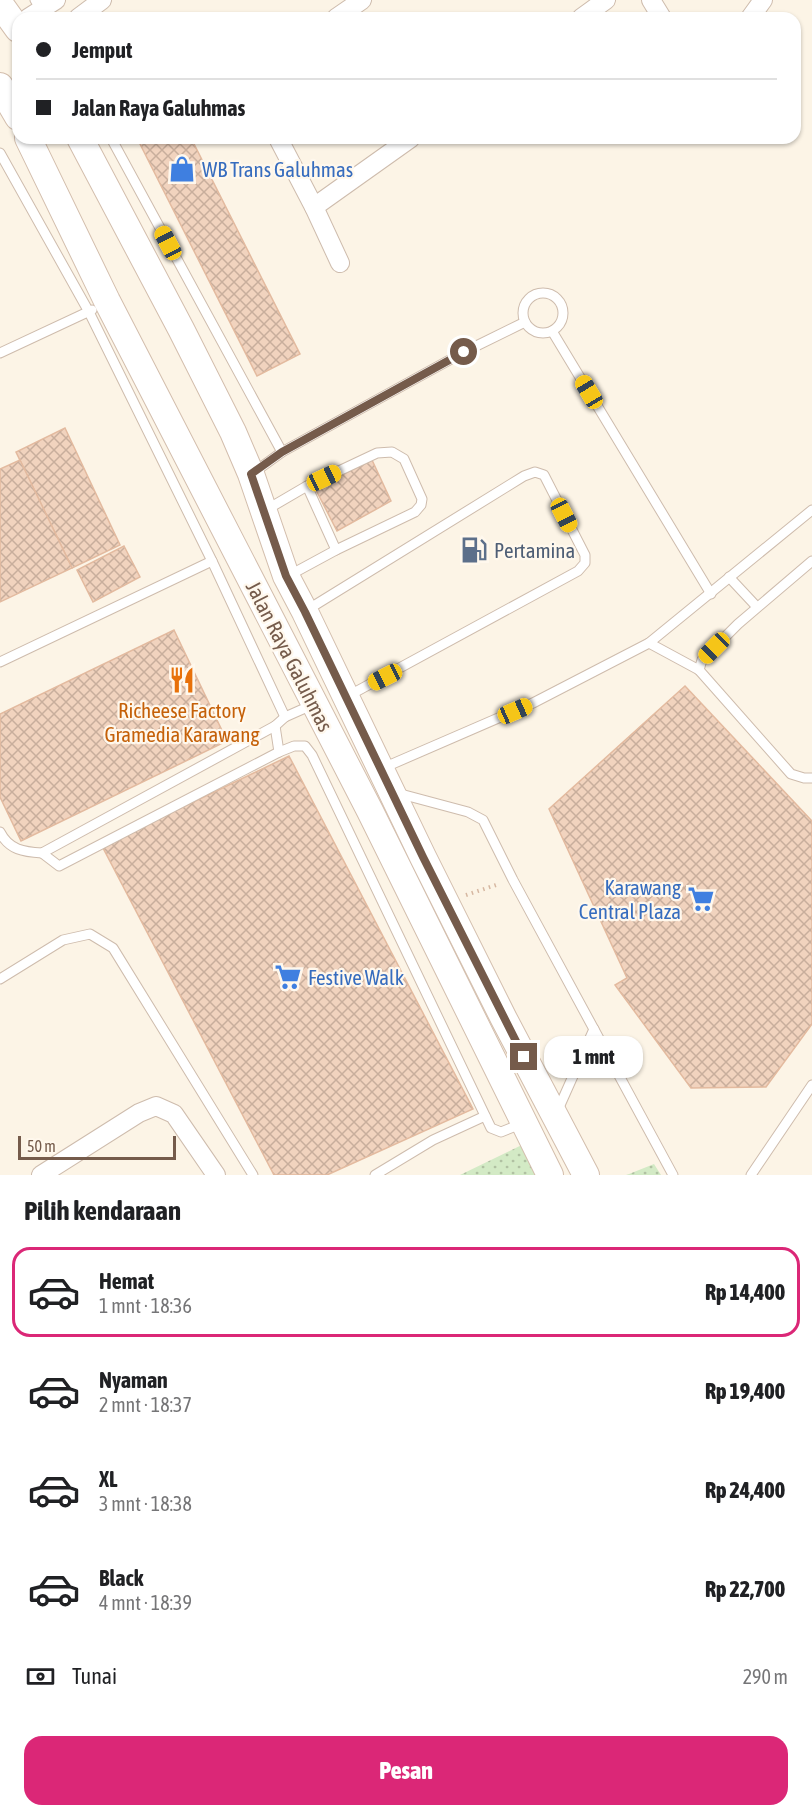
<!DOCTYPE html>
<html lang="id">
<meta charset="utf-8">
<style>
:root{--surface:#fff;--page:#f6f6f6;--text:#202124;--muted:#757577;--line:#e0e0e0;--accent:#db2777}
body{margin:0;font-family:"Asap Condensed",sans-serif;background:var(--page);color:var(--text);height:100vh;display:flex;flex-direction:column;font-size:22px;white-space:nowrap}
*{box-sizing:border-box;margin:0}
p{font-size:20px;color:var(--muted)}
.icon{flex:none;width:33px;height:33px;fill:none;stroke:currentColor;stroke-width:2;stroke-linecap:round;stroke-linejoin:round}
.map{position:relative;height:1175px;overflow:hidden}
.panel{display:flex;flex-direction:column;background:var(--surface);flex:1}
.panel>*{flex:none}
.banner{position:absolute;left:12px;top:12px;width:789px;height:132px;border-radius:18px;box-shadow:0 2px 4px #0004;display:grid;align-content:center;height:132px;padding:0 24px;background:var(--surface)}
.scale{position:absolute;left:18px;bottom:15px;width:158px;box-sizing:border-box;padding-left:6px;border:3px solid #755b4b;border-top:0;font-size:16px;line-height:21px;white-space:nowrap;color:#755b4b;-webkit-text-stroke:4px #fff8ed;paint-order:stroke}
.end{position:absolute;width:27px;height:27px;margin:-14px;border:8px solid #755b4b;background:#fff;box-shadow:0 0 0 3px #fff}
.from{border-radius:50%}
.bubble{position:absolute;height:42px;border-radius:18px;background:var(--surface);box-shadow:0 2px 4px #0004;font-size:20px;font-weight:800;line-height:42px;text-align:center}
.car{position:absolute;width:18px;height:36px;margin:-18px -9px;border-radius:8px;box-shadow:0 0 4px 2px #0007;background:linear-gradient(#f5c518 24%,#345 0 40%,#f5c518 0 76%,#345 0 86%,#f5c518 0)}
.banner b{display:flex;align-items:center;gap:21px;height:57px;font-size:22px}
.banner b+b{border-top:2px solid var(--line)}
.banner i{width:15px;height:15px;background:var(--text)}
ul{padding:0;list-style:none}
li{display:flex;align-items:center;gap:18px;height:90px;margin:0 12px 9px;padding:0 12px;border:3px solid transparent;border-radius:18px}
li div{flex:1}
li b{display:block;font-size:22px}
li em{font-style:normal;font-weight:800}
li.active{border-color:var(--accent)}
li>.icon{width:54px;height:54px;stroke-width:1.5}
h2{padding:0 24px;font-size:27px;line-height:72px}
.pay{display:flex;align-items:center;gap:15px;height:66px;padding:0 24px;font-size:22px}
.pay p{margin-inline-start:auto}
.button{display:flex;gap:12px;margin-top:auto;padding:12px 24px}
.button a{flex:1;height:69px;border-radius:18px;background:var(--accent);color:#fff;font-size:24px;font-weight:800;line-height:69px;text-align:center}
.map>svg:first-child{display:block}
</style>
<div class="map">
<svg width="812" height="1175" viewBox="0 0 812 1175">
<defs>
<pattern id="park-dots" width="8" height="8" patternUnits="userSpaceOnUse" patternTransform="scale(1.5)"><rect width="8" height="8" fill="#d3eac5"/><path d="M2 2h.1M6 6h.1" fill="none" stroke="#b0c1a2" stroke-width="1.8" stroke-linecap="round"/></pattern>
<pattern id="building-cross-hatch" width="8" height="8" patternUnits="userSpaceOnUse" patternTransform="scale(1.5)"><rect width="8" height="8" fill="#f1d3be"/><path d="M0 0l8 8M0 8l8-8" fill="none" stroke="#c8ae9c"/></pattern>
</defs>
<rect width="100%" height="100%" fill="#fcf4e6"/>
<!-- park -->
<g fill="url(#park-dots)">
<path d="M532,1140L550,1175H460Z"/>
<path d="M654,1164L661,1175H626L629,1174Z"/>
</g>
<!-- building -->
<g fill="url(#building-cross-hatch)" stroke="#e3ba9f" stroke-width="1.5">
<path d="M137,138H191L300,354L257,376Z"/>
<path d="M65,428L120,545L72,568L16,452Z"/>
<path d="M20,460L72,568L0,602V469Z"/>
<path d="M372,460L391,501L337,531L315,488Z"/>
<path d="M124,546L140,577L93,602L77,570Z"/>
<path d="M174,630L227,741L21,841L0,797V714Z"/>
<path d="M685,686L812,821V1024L766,1087L691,1088L615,985L627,978L549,809Z"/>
<path d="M289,756L473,1109L327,1175H274L102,846Z"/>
</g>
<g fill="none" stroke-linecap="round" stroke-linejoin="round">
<!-- lane casing -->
<g stroke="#cebcad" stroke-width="11">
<g id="lane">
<path d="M35,0L46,18"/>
<path d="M111,138L282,452"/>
<path d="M0,153L89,312L212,561L285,717L312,705"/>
<circle cx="543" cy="313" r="20"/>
<path d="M552,331L711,594"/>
<path d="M0,353L92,310"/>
<path d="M253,473L282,452L464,352L525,322"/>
<path d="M307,486L336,550"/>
<path d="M266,510L307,486L377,453L392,452L404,459L422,499L421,505L415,512L336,550L288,576"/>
<path d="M812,561L738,624L702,660L699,670L791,774L804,778H812"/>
<path d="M729,577L757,607"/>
<path d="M307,610L524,476L535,472L544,475L585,555V563L578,571L348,696"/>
<path d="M649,643L699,670"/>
<path d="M0,662L212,561"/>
<path d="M275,726L279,752"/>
<path d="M383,768L533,703L649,643L812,510"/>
<path d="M397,793L468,812L483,820L513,880L673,1175"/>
<path d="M0,832C9,850 24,852 42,853L275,726L285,717"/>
<path d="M42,853L59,866L279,752L294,746H305L312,755L491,1128L501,1132L521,1124"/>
<path d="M0,979L63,940L90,934L113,948L253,1175"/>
<path d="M557,1112L594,1029"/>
<path d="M375,1175L433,1140L485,1116"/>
<path d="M751,1175L812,1085"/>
</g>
</g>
<!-- street casing -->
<g stroke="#cebcad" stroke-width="20">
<g id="street">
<path d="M651,0L662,18"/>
<path d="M28,18L56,0"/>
<path d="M78,18L102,0"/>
<path d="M336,18L362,0"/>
<path d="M581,18L606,0"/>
<path d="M750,18L763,0"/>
<path d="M278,138L314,207L340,263"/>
<path d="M314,207L411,138"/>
<path d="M41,1175L139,1113L156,1106L174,1114L216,1175"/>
</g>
</g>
<!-- secondary casing -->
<g stroke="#d3bead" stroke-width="28">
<g id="secondary">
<path d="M0,4L18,29"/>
<path d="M0,86L18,117"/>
<path d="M28,138L107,301L370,811L550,1175"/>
<path d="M80,138L181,329L233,432L251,474L286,576L305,612L423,857L504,1019L586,1175"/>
</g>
</g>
<!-- path -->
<path stroke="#d6b7a1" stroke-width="4" stroke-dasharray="1.5 4.5" stroke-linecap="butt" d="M466,895L499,884"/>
<!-- lane -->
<use href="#lane" stroke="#fff" stroke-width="9"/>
<!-- street -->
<use href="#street" stroke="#fff" stroke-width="18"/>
<!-- secondary -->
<use href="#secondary" stroke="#fff" stroke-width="26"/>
</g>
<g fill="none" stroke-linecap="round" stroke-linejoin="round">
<!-- route -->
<path stroke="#755b4b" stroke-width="8" d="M464,352L282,452L251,474L286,576L305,612L423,857L524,1057"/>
</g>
<!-- icons -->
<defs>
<g id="shop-bare" transform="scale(2.07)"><path d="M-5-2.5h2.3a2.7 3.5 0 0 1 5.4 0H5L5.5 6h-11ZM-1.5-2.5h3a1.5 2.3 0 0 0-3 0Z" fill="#3f7fe0" stroke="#fff8ed" stroke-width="2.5" paint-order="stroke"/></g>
<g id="fuel-bare" transform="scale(2.07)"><path d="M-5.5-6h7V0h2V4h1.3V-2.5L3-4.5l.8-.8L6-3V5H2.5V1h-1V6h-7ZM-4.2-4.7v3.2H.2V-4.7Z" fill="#5c6f8a" stroke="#fff8ed" stroke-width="2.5" paint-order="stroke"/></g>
<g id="restaurant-bare" transform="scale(2.07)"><path d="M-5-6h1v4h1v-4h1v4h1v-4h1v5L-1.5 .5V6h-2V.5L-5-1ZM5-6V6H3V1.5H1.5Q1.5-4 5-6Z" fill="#e8710a" stroke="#fff8ed" stroke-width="2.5" paint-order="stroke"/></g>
<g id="supermarket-bare" transform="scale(2.07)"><path d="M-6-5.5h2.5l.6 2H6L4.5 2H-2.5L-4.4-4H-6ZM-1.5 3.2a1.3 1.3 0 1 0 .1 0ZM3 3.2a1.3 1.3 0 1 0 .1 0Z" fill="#3f7fe0" stroke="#fff8ed" stroke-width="2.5" paint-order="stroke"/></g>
</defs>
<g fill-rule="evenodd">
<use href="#shop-bare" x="182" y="169"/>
<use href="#fuel-bare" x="474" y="550"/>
<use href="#restaurant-bare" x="182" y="680"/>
<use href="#supermarket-bare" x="701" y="899"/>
<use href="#supermarket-bare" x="288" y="977"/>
</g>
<g text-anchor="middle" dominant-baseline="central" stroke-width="4.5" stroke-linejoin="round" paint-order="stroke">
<!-- shop labels -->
<g font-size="21" fill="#366cbe" stroke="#fff8ed" text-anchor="start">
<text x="202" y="169">WB Trans Galuhmas</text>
<text x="681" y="887" text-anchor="end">Karawang<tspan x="681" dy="24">Central Plaza</tspan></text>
<text x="308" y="977">Festive Walk</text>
</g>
<!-- service labels -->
<g font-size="21" fill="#4e5e75" stroke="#fff8ed" text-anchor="start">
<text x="494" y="550">Pertamina</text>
</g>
<!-- street labels -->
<g font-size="21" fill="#755b4b" stroke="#fff8ed">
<text transform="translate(290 656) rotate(63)">Jalan Raya Galuhmas</text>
</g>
<!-- food labels -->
<g font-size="21" fill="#c56008" stroke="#fff8ed">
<text x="182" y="710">Richeese Factory<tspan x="182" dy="24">Gramedia Karawang</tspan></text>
</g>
</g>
</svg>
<div class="scale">50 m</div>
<i class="end from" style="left:464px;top:352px"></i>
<i class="end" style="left:524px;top:1057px"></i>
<div class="bubble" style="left:544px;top:1036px;width:99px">1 mnt</div>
<i class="car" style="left:168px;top:243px;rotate:332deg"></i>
<i class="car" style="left:589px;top:392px;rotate:329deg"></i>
<i class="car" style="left:324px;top:478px;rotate:65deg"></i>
<i class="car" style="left:564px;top:515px;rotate:153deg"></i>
<i class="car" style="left:714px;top:648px;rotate:225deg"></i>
<i class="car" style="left:385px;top:677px;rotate:243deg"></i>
<i class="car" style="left:515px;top:711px;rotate:66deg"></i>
<div class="banner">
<b><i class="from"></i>Jemput</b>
<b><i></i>Jalan Raya Galuhmas</b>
</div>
</div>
<section class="panel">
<h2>Pilih kendaraan</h2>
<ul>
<li class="active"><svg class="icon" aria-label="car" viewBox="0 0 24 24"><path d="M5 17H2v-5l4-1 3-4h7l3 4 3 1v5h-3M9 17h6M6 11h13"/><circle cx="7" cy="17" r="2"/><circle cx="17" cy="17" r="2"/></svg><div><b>Hemat</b><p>1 mnt · 18:36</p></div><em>Rp 14,400</em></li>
<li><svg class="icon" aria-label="car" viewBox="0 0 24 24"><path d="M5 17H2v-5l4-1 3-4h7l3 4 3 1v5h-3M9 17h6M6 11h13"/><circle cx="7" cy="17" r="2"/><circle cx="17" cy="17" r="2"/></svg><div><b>Nyaman</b><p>2 mnt · 18:37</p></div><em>Rp 19,400</em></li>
<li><svg class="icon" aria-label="car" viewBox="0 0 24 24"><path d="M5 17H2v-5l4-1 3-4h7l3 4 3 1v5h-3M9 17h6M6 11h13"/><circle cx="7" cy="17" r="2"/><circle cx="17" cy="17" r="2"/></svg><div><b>XL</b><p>3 mnt · 18:38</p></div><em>Rp 24,400</em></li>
<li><svg class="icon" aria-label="car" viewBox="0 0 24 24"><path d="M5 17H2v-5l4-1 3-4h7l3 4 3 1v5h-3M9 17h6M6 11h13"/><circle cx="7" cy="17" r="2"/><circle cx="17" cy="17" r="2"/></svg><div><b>Black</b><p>4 mnt · 18:39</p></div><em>Rp 22,700</em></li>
</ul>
<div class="pay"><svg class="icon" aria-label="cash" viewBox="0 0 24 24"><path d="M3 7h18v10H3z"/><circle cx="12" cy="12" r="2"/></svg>Tunai<p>290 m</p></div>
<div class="button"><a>Pesan</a></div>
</section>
